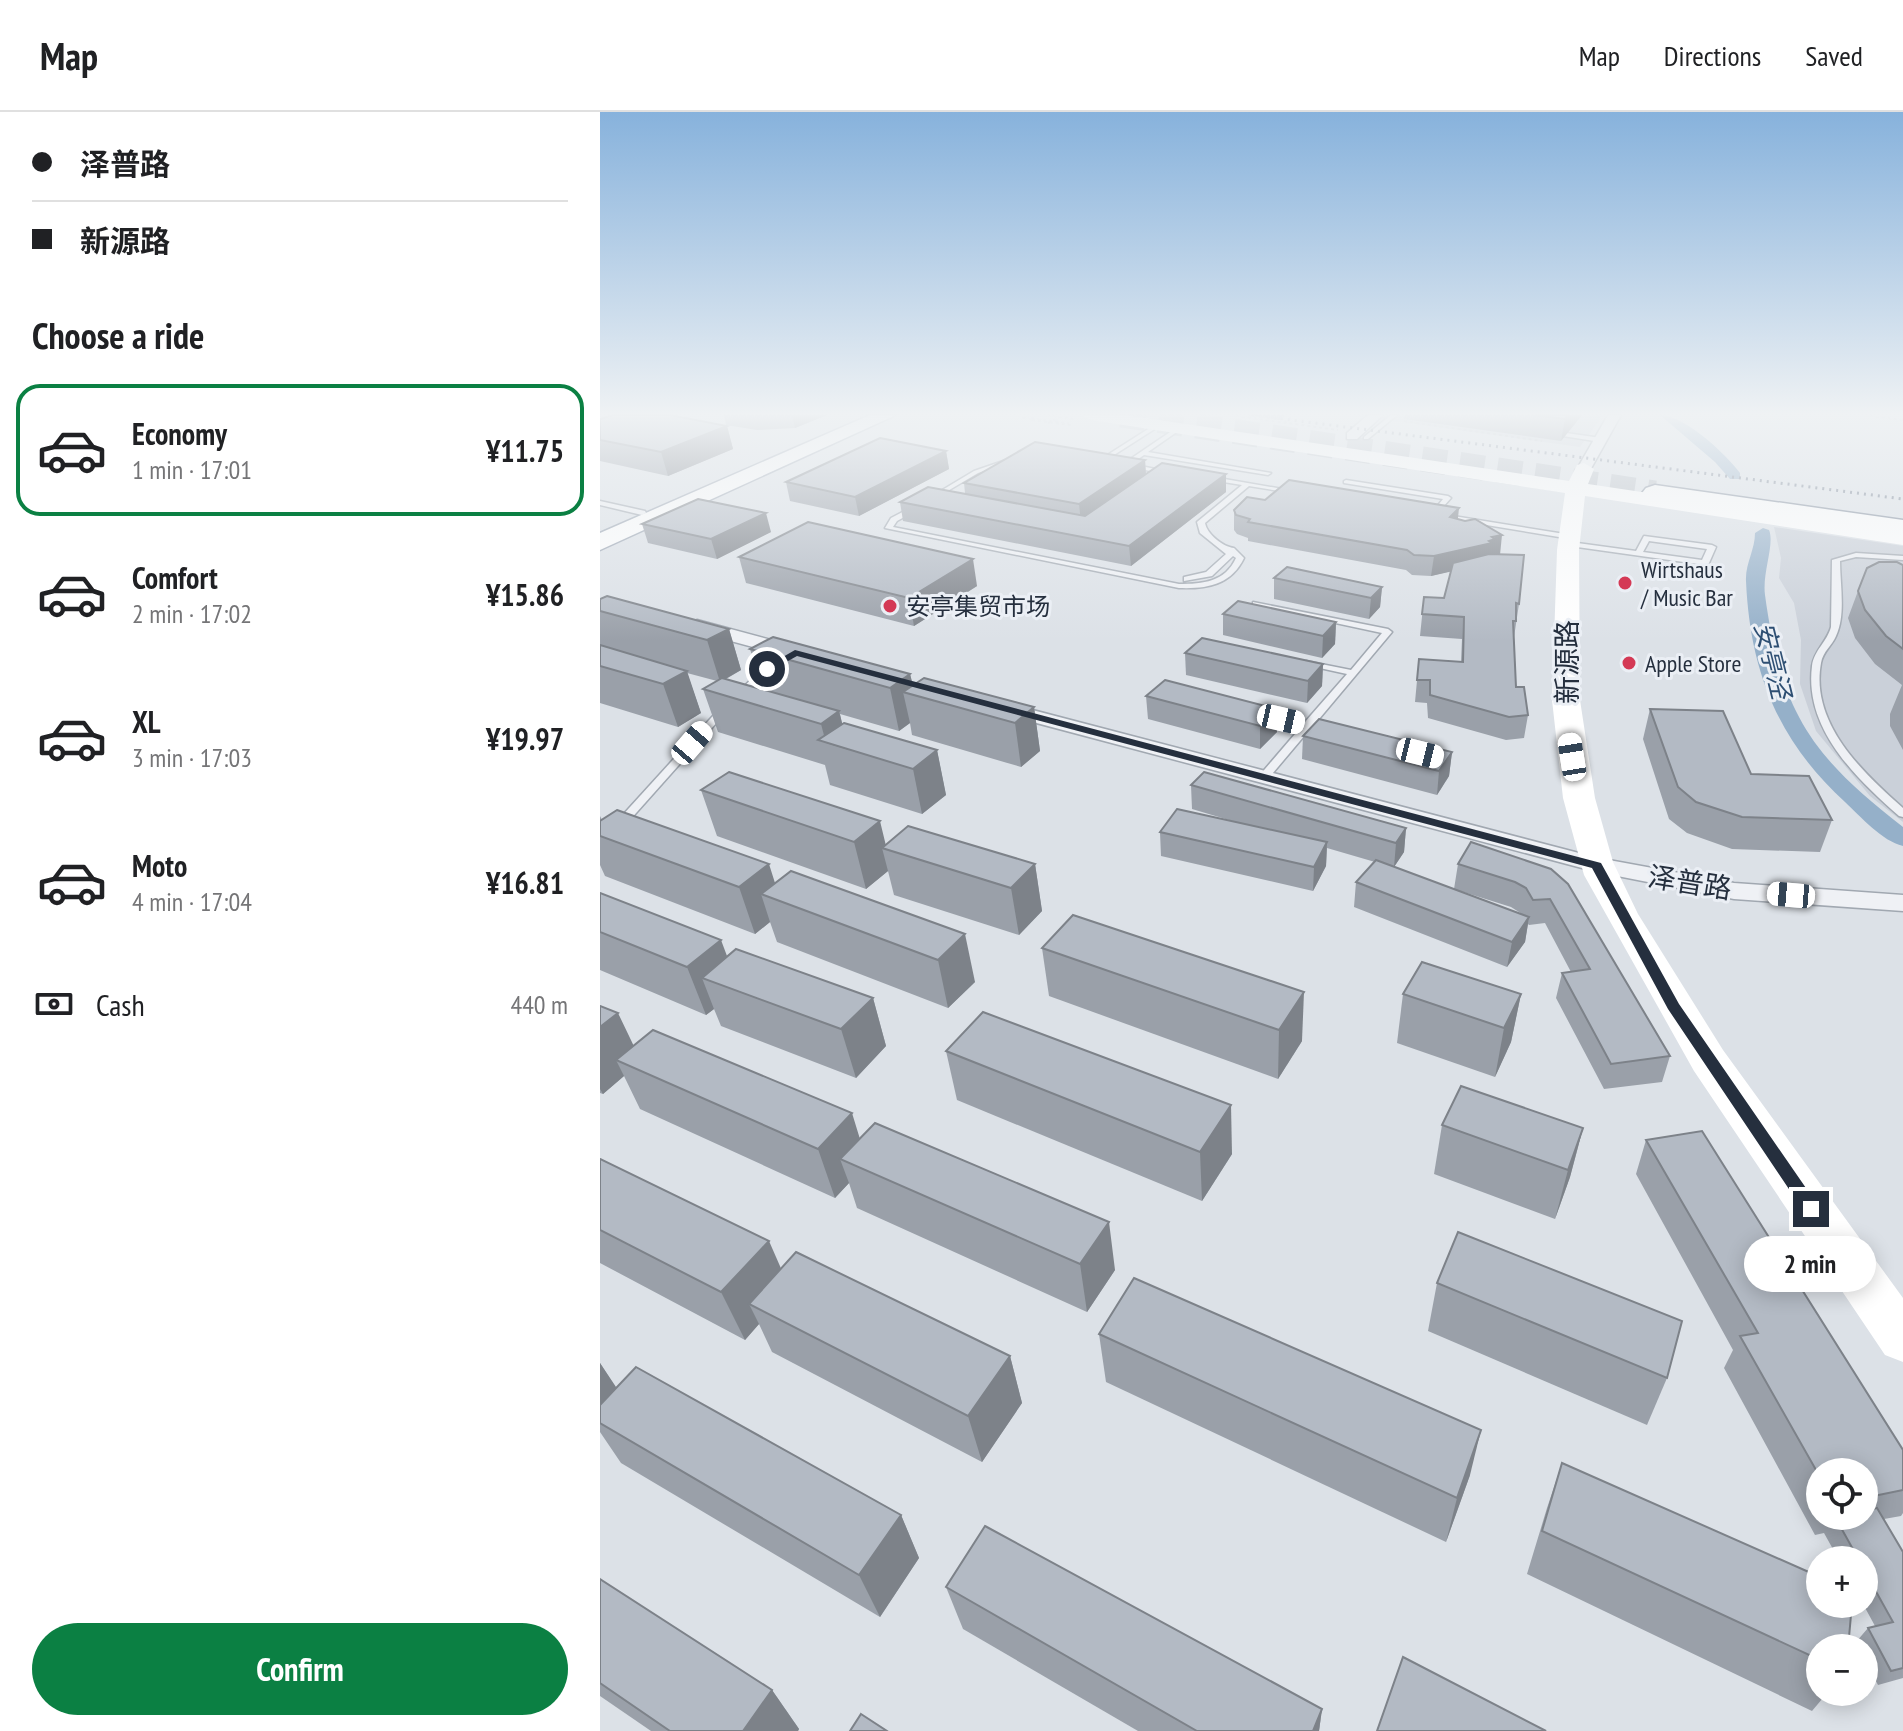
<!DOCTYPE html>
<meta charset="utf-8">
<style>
:root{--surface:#fff;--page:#f6f6f6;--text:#202124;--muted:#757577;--line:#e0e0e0;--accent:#0b8043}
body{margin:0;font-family:"PT Sans Narrow","Noto Sans SC",sans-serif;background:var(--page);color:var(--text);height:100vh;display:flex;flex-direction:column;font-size:30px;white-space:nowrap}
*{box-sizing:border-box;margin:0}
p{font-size:26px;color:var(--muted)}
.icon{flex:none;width:44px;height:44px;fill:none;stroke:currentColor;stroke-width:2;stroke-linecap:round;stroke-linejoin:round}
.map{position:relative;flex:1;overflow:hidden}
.drawer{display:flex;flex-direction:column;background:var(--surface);width:600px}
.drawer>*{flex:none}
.hud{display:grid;align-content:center;height:176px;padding:0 32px;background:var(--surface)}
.fabs{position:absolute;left:1206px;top:1346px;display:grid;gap:16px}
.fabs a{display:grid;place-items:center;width:72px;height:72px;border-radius:50%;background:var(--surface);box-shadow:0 4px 20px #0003;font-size:40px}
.end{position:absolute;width:36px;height:36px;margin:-18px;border:10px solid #252f3e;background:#fff;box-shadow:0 0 0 4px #fff}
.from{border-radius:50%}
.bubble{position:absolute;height:56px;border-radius:28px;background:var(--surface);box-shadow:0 4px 20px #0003;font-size:26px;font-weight:600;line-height:56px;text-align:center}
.car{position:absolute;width:24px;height:48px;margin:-24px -12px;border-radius:10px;box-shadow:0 0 6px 2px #0007;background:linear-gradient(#fff 24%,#345 0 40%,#fff 0 76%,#345 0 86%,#fff 0)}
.hud b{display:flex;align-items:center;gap:28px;height:76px;font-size:30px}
.hud b+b{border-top:2px solid var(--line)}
.hud i{width:20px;height:20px;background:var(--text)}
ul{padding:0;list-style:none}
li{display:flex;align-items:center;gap:24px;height:132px;margin:0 16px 12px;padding:0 16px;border:4px solid transparent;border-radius:24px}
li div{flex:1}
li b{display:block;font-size:30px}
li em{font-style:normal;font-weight:600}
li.current{border-color:var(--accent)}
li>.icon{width:72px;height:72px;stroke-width:1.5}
h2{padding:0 32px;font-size:36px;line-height:96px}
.pay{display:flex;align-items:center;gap:20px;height:88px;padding:0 32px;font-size:30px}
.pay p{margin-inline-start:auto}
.primary-button{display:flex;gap:16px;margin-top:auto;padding:16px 32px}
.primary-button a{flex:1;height:92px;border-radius:48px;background:var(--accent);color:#fff;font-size:32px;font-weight:600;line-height:92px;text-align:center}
header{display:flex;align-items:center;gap:48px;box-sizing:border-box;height:112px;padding:0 40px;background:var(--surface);border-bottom:2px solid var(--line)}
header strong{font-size:38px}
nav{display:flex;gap:44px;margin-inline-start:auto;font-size:28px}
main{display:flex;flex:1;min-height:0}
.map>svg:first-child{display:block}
</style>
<header>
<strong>Map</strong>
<nav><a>Map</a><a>Directions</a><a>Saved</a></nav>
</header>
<main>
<section class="drawer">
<div class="hud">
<b><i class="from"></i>泽普路</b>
<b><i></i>新源路</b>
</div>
<h2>Choose a ride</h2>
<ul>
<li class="current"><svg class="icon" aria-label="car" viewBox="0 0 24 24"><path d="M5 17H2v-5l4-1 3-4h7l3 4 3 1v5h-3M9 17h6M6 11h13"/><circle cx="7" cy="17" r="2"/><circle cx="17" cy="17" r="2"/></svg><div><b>Economy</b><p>1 min · 17:01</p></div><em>¥11.75</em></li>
<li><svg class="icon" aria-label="car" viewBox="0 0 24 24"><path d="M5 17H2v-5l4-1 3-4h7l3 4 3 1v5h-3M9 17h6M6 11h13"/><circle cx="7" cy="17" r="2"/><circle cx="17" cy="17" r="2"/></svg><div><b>Comfort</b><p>2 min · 17:02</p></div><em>¥15.86</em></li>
<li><svg class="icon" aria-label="car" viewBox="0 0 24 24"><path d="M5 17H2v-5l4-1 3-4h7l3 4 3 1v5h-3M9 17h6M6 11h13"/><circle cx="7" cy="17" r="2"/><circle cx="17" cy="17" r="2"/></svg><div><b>XL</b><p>3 min · 17:03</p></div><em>¥19.97</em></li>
<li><svg class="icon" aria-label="car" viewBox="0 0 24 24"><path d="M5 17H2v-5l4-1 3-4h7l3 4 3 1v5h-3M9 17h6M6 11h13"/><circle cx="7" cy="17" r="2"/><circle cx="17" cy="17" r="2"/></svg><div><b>Moto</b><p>4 min · 17:04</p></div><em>¥16.81</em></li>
</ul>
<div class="pay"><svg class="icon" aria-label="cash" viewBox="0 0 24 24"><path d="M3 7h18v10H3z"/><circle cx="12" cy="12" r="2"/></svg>Cash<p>440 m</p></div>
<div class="primary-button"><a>Confirm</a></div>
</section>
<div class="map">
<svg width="1303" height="1619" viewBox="0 0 1303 1619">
<rect width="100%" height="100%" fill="#dce1e7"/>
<!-- built -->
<g fill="#cad0d9">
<path d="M751,303H1003L980,335Z"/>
<path d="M1174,415L1303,434V710L1270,684L1216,619L1200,572L1201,528L1194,491L1179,466L1181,446Z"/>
</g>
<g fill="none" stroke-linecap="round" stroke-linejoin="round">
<!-- canal -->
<g fill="#95b0c9" fill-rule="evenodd">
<path d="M1060,303C1084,303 1125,341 1140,361V367H1130L1115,350Z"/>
<path d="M1163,416L1169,418C1175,432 1162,461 1165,483C1181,600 1210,643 1303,715V734C1282,729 1261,705 1245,690C1178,629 1150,559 1146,469C1145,452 1155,438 1155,421Z"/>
</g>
<!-- highway-tunnel -->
<path stroke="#b7bdc5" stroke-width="25" stroke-dasharray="25 13" stroke-linecap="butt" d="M521,303L1055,381"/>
<!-- lane casing -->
<g stroke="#a1a8b1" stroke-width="3">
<g id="lane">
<path d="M791,303H797L768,327H764V325Z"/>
<path d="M556,312L561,313L503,350L498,349Z"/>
<path d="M579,314L581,317L548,340L671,361L668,363L544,343L531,352L570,360L567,362L523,354V352Z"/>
<path d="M952,319L1001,326L1004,328L1001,330L950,322Z"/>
<path d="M409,347L412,349L411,350L378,361L334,387L329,386L374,359Z"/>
<path d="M613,365L694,379L691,381L649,374L605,411C607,422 623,435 634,436L644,446C631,473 607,477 579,476L285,416L291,406L316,393H319V397L297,409L293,415L579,472C603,472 625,470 636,446L633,444L612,464L584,469V465L606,460L626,442L600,421L597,410L642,373L611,368V366Z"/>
<path d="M746,368L848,384L851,386L834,405L830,403L843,387L744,371V369Z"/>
<path d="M0,389L45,399L46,401L42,403L0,393Z"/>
<path d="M841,402L971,423L975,425L971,427L844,406H841Z"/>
<path d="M1044,424L1112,433L1116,435L1109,451L1105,453L970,434L966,432L970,430L1036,439ZM1049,429L1107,437L1102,448L1043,440Z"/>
<path d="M1256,441L1303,444V448L1256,445L1240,449C1240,472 1246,503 1236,524C1232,534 1223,539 1221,551C1210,611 1262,660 1303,696V705L1299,704C1256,666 1204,617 1212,554C1214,538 1227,530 1231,515L1232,448Z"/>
<path d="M653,490L788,517L792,520L714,613L717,615L715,617H710L667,668H659L658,666L659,664L701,615L661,605V601L664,600L705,610L747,562L706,553V549L751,558L782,521L656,494H653Z"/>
<path d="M168,553L171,554V558L141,587H135V583L165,554Z"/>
<path d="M124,594L127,595V599L4,737L0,738V728L121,595Z"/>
</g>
</g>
<!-- street casing -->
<g stroke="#a1a8b1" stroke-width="3">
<g id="street">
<path d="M768,303H783L757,327H747V321Z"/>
<path d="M1008,303H1021L989,360H979L977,357Z"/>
<path d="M97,508L201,536L204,540L194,546L90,518L88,514Z"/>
<path d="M402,590L998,746L1134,771L1303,783V799L1134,787L997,760L395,600L392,596L395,592Z"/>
</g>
</g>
<!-- primary casing -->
<g stroke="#9ba5b3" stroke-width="3">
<path id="primary" d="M270,303H296L0,438V421Z"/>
</g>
<!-- highway casing -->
<g stroke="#838e9e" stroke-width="3">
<path id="highway" d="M1055,373L1303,408V424L1046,386L1042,381L1046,376Z"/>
</g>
<!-- path -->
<g stroke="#babfc5" stroke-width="2" stroke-dasharray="3 3" stroke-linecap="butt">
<path d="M429,303L423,306H429"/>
<path d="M447,303L473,307"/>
<path d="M630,303L738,318"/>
<path d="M1264,303L1303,308"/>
<path d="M432,308L429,306L468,311"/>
<path d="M432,308L471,313L468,311"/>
<path d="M804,309L942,329"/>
<path d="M684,311L694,303"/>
</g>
<!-- lane -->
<use href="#lane" fill="#eff1f5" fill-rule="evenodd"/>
<!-- street -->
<use href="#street" fill="#eff1f5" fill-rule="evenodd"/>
<!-- secondary -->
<path fill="#fff" fill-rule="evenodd" d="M482,303H525L969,369L977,353L984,351L994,357L988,372L1303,419V433L985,384L979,438L980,588L995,686L1013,750L1038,802L1123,938L1303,1186V1250L1285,1243L1094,959L984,763L963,686L952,588L957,438L965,381L491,308Z"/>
<!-- primary -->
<use href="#primary" fill="#fff" fill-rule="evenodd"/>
<!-- highway -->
<use href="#highway" fill="#fff" fill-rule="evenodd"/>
<!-- rail -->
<path stroke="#758091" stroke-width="3" stroke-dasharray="2 5" stroke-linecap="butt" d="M653,303L1303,387"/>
<!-- path-bridge -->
<path stroke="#babfc5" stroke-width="2" stroke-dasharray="3 3" stroke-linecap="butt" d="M448,311L463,303"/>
</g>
<!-- wall -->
<g fill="#9aa0a9" fill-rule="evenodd">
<path d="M124,303H227L195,316L157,318L126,313Z"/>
<path d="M645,303H686L680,308Z"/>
<path d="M799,303H982L961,329L804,307V303Z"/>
<path d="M0,307L127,314L133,337L68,364L0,349Z"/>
<path d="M346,339L349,357L259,404L190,389L186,370Z"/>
<path d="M545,348L546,362H626V380L531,454L303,409L300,390L365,381L364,371Z"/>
<path d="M665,388L858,407L900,442L919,492L914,525L916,575L928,603L924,626L906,628L828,606L827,591L815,590L819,547L861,550L862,527L820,524L824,485L844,486L851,459L831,464L812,463L806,458L648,429V426L637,422L634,418V398Z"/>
<path d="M42,412L171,420L117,447L48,431Z"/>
<path d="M139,445L377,474L314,514L146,471Z"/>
<path d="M1303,453V638L1290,614V602L1302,573L1275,552L1255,526L1248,506L1258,479Z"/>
<path d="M674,466L782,475L780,495L769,507L674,487Z"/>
<path d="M0,487L129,517L141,558L126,567L162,577L150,537L310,562L313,573L434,595L440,639L421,655L312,623L310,611L299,619L240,602L242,612L337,638L346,683L322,702L230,673L225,653L118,620L103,577L117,569L87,561L101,601L78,615L0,591Z"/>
<path d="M623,502L736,510L735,532L722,546L623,523Z"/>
<path d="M585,541L723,552L722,574L707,591L586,563Z"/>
<path d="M565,568L677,620L660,637L548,607L546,584Z"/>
<path d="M1050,597L1151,662L1232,708L1220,740L1132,737L1087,721L1069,707L1043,627Z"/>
<path d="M703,624L852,640L849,664L837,683L702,647Z"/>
<path d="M591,673L806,716L804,740L794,755L922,802L911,795L854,777L858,752L951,757L1070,944L1062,970L1004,977L956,886L962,861L971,860L945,811L929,813L928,812L925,830L907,855L754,795L756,770L775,750L727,736L726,754L713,779L561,744L560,720L639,711L592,697Z"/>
<path d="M101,678L286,733L435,752L442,799L419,823L294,783L288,759L266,777L117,724Z"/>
<path d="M0,704L2,708L175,771L191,759L375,870L348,896L177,830L170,810L155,822L5,764L0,753Z"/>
<path d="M0,781L127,845L273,886L286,934L256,966L121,914L114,897L106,903L0,858Z"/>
<path d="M473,803L702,929L678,967L449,884L442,836Z"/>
<path d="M803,882H921L911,930L895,965L797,931Z"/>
<path d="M0,894L33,934L260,1027L515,1158L487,1200L257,1096L249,1071L235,1086L40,997L24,964L3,982L0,981Z"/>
<path d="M346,939L632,1042L602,1089L357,988Z"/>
<path d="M842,1013L983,1016L970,1065L955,1107L834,1062Z"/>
<path d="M1046,1028L1303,1338V1401L1301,1404L1284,1407L1303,1440V1566L1278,1573L1264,1546V1536H1259L1256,1530L1268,1516L1275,1514L1263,1492L1264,1448H1239L1224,1421L1215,1423L1124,1256L1133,1238L1036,1062ZM1220,1360H1264V1404H1220Z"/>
<path d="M0,1047L181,1157L410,1244L422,1291L382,1350L172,1240L159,1212L145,1228L0,1151Z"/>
<path d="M837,1171L1067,1266L1047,1313L828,1219Z"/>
<path d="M499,1222L870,1363L846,1430L506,1270Z"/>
<path d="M0,1251L16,1276L301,1403L319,1446L280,1505L21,1351L0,1320Z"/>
<path d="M962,1351L1220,1536V1580H1228L1212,1599L927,1462L947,1396Z"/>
<path d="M0,1467L172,1578L199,1617L198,1619H51L0,1584Z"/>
<path d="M346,1475L722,1597L719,1619H538L363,1517Z"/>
</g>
<!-- shaded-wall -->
<g fill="#7d8289">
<path d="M192,303H227L195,316Z"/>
<path d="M968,303H982L961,329L965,307Z"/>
<path d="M127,314L133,337L68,364L61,340Z"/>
<path d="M346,339L349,357L259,404L255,385Z"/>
<path d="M545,348L546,366L481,411L479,392Z"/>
<path d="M626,362V380L531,454L529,434Z"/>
<path d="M859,396L857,415L850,405Z"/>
<path d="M166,401L171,420L117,447L111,427Z"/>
<path d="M902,423L900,443L889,451L831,464L834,444Z"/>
<path d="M373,447L377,474L314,514L309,486Z"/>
<path d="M782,475L780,495L769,507L771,486Z"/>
<path d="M736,510L735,532L722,546L723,524Z"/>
<path d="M129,517L141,558L120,570L107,528Z"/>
<path d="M723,552L722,574L707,591L708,569Z"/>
<path d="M87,559L101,601L78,615L63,572Z"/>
<path d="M310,562L315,583L303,580L310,611L299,619L290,576Z"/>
<path d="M434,595L440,639L421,655L415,611Z"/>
<path d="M677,597V620L660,637V614Z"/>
<path d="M239,599L249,638L226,631L221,612Z"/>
<path d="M337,638L346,683L322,702L313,657Z"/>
<path d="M852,640L849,664L837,683L839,659Z"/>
<path d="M280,709L287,738L282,736L288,759L266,777L254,730Z"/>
<path d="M806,716L804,740L794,755L796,731Z"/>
<path d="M727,730L726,754L713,779L714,755Z"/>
<path d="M169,752L181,790L161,782L170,810L155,822L139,775Z"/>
<path d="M435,752L442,799L419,823L411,776Z"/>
<path d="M929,805L925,830L907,855L912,830Z"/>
<path d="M365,822L375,870L348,896L338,848Z"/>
<path d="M121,828L139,876L102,866L114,897L106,903L87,855Z"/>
<path d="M704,880L702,929L678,967L679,918Z"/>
<path d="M921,882L911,930L895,965L904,916Z"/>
<path d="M273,886L286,934L256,966L241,917Z"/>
<path d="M18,901L41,949L16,948L24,964L3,982L0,977V915Z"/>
<path d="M631,993L632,1042L602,1089L600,1040Z"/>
<path d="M252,1001L267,1050L240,1047L249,1071L235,1086L218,1037Z"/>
<path d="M983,1016L970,1065L955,1107L968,1058Z"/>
<path d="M509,1110L515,1158L487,1200L480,1152Z"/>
<path d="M169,1129L190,1177L149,1192L159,1212L145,1228L121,1180Z"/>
<path d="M410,1244L422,1291L382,1350L368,1304Z"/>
<path d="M0,1251L22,1284L0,1308Z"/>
<path d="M881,1318L870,1363L846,1430L857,1386Z"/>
<path d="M301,1403L319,1446L280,1505L259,1463Z"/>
<path d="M172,1578L199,1617L198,1619H143Z"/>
<path d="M722,1597L719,1619H713Z"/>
</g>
<!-- building -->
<g fill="#b3bac4" stroke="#7d8289" stroke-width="2">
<path d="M13,303H70L127,314L61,340L0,328V307Z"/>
<path d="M935,303H968L965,307Z"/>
<path d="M280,326L346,339L255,385L186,370Z"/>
<path d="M435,330L545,348L479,392L364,371Z"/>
<path d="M562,351L626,362L529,434L300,390L328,375L485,404Z"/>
<path d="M689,368L859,396L850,405L865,409L875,407L902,423L892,425L895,427L889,429L892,431L834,444L814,443L807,438L648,410L650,407L636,403L634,398L647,385L665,388Z"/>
<path d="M98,387L166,401L111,427L42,412Z"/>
<path d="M208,410L373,447L309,486L139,445Z"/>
<path d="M889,442L924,443L919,492L916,491V509H913L916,575H924L928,603L909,605L830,583V568H817L819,547L863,550L864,505L822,502L824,485L844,486L853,451Z"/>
<path d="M1279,450H1297L1303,453V537L1286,524L1265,498L1258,479L1267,456Z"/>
<path d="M687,455L782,475L771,486L674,466Z"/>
<path d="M7,484L129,517L107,528L0,499V487Z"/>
<path d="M638,489L736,510L723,524L623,502Z"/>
<path d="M173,525L310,562L290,576L150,537Z"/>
<path d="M602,526L723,552L708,569L585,541Z"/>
<path d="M0,533L87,559L63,572L0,554Z"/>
<path d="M122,566L239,599L221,612L103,577Z"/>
<path d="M324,566L434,595L415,611L303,580Z"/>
<path d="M565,568L677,597L660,614L546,584Z"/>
<path d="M1050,597L1123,599L1151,662L1209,664L1232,708L1142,705L1096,690L1078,675Z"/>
<path d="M719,607L852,640L839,659L703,624Z"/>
<path d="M244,611L337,638L313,657L218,628Z"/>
<path d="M129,660L280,709L254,730L101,678Z"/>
<path d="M604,660L806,716L796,731L591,673Z"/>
<path d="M577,697L727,730L714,755L560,720Z"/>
<path d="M17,698L169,752L139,775L0,724V709Z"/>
<path d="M308,714L435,752L411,776L282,736Z"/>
<path d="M871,730L951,757L968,772L1070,944L1011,952L962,861L990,857L950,787L933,788L926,776L915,770L858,752Z"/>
<path d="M776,748L929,805L912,830L756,770Z"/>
<path d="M191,759L365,822L338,848L161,782Z"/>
<path d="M0,781L121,828L87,855L0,820Z"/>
<path d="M473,803L704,880L679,918L442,836Z"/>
<path d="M136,837L273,886L241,917L102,866Z"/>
<path d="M822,850L921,882L904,916L803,882Z"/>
<path d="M0,894L18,901L0,915Z"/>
<path d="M383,900L631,993L600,1040L346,939Z"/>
<path d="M53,918L252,1001L218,1037L16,948Z"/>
<path d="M861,974L983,1016L968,1058L842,1013Z"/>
<path d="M275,1011L509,1110L480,1152L240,1047Z"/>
<path d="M1102,1019L1303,1338V1378L1264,1386V1360H1220V1365L1140,1224L1158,1221L1046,1028Z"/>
<path d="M0,1047L169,1129L121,1180L0,1118Z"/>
<path d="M858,1120L1082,1209L1067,1266L837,1171Z"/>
<path d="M196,1140L410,1244L368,1304L149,1192Z"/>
<path d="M534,1166L881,1318L857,1386L499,1222Z"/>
<path d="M36,1255L301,1403L259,1463L0,1311V1293Z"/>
<path d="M962,1351L1220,1465V1492H1252L1248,1536H1220V1548L942,1419Z"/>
<path d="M1277,1396L1303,1440V1556L1291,1559L1268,1516L1293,1510L1264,1458V1448H1259L1235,1405L1241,1404H1264V1399Z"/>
<path d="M385,1414L722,1597L713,1619H597L346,1475Z"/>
<path d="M0,1467L172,1578L143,1619H70L0,1571Z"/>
<path d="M803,1545L946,1619H777Z"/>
<path d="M261,1602L287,1619H250Z"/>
</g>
<!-- sky -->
<linearGradient id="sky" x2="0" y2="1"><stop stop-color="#87b2dc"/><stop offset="0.57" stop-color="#eff2f4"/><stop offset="1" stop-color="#eff2f4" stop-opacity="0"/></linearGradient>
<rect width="1303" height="529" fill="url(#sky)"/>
<!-- route -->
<path fill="#252f3e" d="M195,538L1001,751L1079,892L1217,1092V1101H1205L1068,897L992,756L197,544L170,559L162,557Z"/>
<!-- markers -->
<g fill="#d43955" stroke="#ebeff5" stroke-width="3">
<circle cx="1025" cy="471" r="8"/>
<circle cx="290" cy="494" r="8"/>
<circle cx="1029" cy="551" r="8"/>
</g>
<g text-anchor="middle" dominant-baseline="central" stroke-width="6" stroke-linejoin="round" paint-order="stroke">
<!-- far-poi labels -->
<g font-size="24" fill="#252f3e" stroke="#ebeff5" text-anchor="start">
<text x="1041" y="457">Wirtshaus<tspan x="1041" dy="28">/ Music Bar</tspan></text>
<text x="306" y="494">安亭集贸市场</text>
<text x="1045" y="551">Apple Store</text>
</g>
<!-- far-water labels -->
<g font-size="26" font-style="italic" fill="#2e4f73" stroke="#ebeff5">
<text transform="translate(1173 548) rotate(76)">安亭泾</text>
</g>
<!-- street labels -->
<g font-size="28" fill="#252f3e" stroke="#ebeff5">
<text transform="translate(966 550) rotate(-90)">新源路</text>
<text transform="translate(1090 770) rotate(9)">泽普路</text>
</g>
</g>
</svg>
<div class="fabs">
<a><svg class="icon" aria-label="locate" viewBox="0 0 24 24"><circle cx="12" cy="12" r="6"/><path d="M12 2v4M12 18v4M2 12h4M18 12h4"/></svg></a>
<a>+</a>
<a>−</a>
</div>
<i class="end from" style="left:167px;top:557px"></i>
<i class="end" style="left:1211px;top:1097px"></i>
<div class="bubble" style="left:1144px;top:1124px;width:132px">2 min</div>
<i class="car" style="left:681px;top:607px;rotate:103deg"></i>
<i class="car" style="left:92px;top:631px;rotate:41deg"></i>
<i class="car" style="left:820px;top:641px;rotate:104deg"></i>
<i class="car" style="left:972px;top:645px;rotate:351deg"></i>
<i class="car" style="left:1191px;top:783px;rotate:275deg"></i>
</div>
</main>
